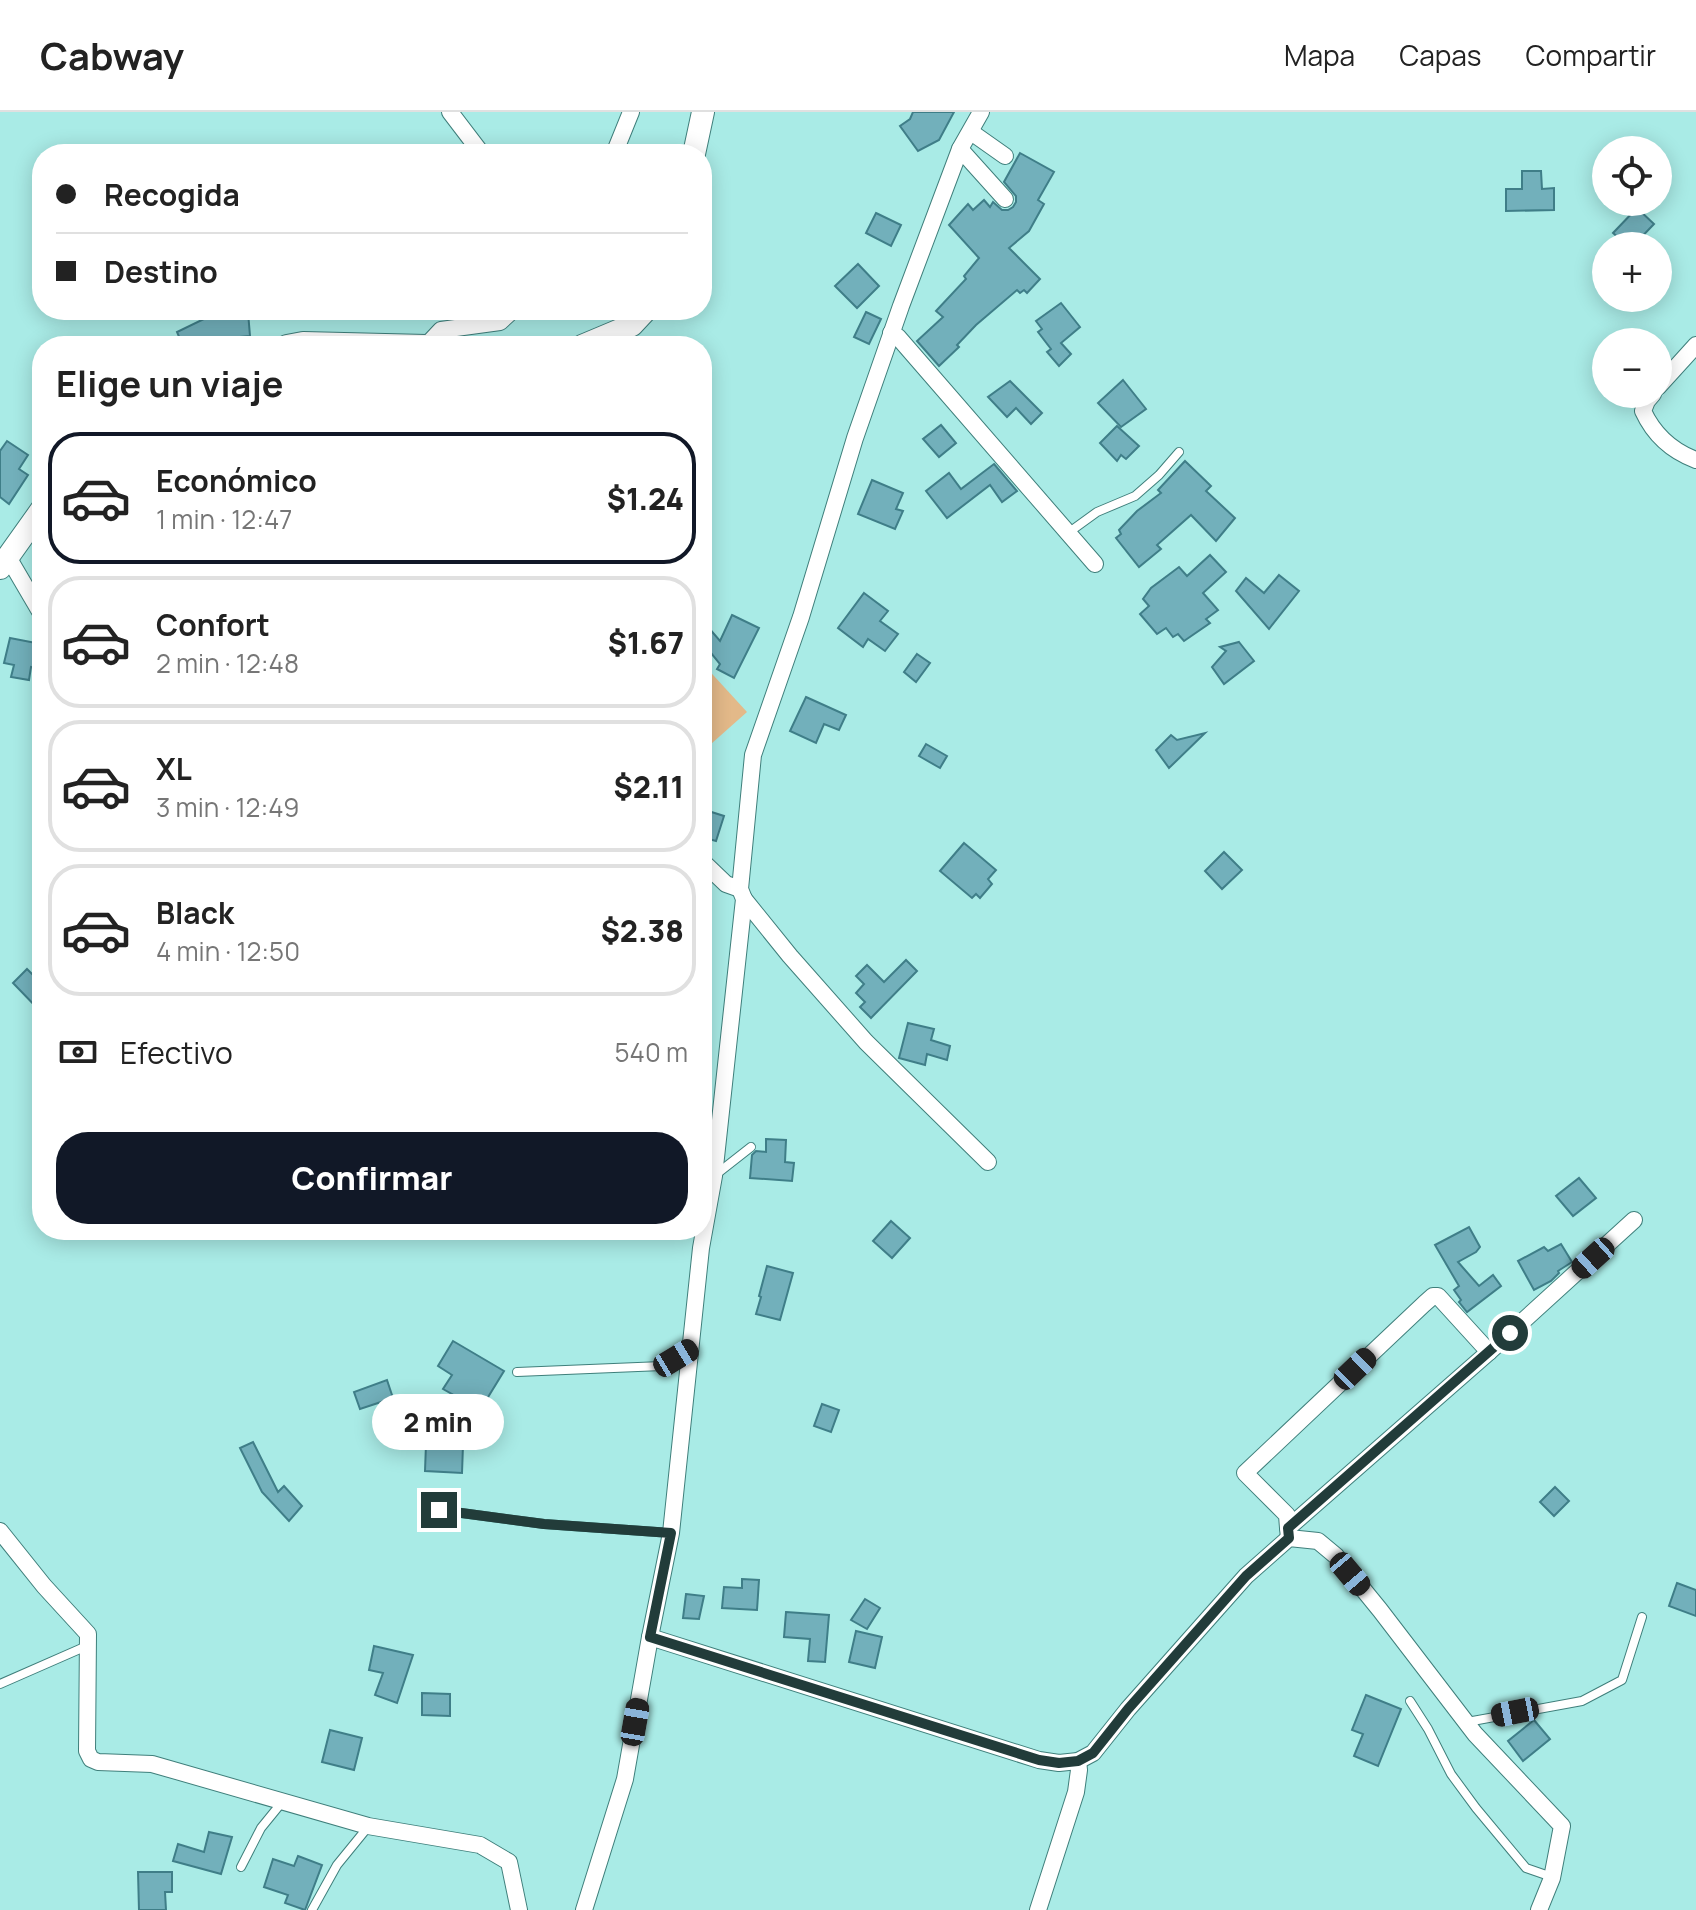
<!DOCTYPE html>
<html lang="es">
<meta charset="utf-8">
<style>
:root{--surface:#fff;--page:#f6f6f6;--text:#222;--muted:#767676;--line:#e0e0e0;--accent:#111827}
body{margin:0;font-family:Manrope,sans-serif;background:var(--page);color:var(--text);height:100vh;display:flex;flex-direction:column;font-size:30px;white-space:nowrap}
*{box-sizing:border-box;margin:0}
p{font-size:26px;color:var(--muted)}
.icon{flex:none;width:44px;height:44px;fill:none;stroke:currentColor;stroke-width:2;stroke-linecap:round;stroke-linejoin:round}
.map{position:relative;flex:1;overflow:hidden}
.side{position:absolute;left:32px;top:224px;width:680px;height:904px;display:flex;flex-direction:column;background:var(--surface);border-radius:32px;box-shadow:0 4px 20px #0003}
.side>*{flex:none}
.top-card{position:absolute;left:32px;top:32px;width:680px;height:176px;border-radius:32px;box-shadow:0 4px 20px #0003;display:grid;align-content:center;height:176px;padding:0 24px;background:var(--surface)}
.controls{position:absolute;left:1592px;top:24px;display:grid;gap:16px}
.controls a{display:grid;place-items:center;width:80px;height:80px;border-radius:50%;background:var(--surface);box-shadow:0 4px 20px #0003;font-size:40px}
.end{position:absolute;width:36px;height:36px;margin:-18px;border:10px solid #223c3a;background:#fff;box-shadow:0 0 0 4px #fff}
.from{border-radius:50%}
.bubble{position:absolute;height:56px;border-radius:28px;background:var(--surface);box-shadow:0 4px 20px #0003;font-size:26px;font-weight:800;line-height:56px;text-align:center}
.car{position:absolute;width:24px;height:48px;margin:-24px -12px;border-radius:10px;box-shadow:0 0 6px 2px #0007;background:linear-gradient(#222 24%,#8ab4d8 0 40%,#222 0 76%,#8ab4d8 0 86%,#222 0)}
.top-card b{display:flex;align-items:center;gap:28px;height:76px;font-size:30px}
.top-card b+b{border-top:2px solid var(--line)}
.top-card i{width:20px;height:20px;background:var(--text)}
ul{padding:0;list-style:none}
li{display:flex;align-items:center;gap:24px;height:132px;margin:0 16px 12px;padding:0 8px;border:4px solid var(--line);border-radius:32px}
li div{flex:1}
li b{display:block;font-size:30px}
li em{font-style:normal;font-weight:800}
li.current{border-color:var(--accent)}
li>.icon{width:72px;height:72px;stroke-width:1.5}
h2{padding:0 24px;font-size:36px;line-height:96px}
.pay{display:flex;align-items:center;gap:20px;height:88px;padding:0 24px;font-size:30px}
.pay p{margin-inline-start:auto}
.cta{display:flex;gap:16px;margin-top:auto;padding:16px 24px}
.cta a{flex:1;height:92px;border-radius:32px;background:var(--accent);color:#fff;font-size:32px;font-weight:800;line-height:92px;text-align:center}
header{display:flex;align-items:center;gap:48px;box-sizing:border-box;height:112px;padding:0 40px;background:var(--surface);border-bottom:2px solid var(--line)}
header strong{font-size:38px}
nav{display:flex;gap:44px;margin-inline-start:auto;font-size:28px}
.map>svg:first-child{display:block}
</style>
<header>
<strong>Cabway</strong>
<nav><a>Mapa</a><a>Capas</a><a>Compartir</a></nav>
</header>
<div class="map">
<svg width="1696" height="1798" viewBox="0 0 1696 1798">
<rect width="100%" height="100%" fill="#a9ebe6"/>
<!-- green -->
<path fill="#e3b989" d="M703,552L747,600L702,640V553Z"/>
<!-- building -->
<g fill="#72b0bb" stroke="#3f7e88" stroke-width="2">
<path d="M913,0H954L939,28L918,39L900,14L910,7Z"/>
<path d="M1020,41L1054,60L1038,88L1044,92L1029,119L1009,136L1040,167L1027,181L1024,178L1020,181L1017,178L976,213L957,233L959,235L939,254L917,229L943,205L936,199L966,167L964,164L979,146L949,113L968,92L973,98L984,88L990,95L993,90L1002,98H1008L1013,95L1016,90V84L1004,70Z"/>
<path d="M1522,59H1541L1542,77L1554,76V98L1506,99V77H1522Z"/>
<path d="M1637,96L1654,112L1633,134H1628L1613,121Z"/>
<path d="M876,101L901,113L891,134L866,121Z"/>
<path d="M858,152L879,174L857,196L835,174Z"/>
<path d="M1061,191L1080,215L1061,231L1071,242L1059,254L1047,240L1051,237L1038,220L1042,217L1036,209Z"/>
<path d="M248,200L250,224L207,228L194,234H183L177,220L212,203Z"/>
<path d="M866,200L881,207L869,232L854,225Z"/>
<path d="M1123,268L1146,297L1121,315L1098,291Z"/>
<path d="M1010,269L1042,301L1031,312L1016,296L1007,305L988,285Z"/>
<path d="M941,313L956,331L939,345L923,327Z"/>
<path d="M1117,314L1139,334L1126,347L1121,343L1117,349L1100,331Z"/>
<path d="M7,329L28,343L19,357L28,363L9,392L0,385V339Z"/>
<path d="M1185,349L1211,374L1206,379L1235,406L1216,429L1191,403L1157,433L1161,437L1139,455L1116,426L1121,422L1119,418L1137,399L1161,381L1158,378Z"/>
<path d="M994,352L1017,379L1002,390L990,373L947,406L926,379L949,361L961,377Z"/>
<path d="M872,368L903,381L896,397L903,399L895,417L858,402Z"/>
<path d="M1210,443L1226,460L1203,481L1218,498L1206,507L1210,511L1184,529L1178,522L1173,525L1166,516L1157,522L1140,502L1149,494L1143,487L1151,476L1179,455L1187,464Z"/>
<path d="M1279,463L1299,479L1269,517L1236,479L1246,466L1264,481Z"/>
<path d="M864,481L888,499L880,509L898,522L885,539L868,527L863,535L838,516Z"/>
<path d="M732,503L759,516L734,566L717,557L720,552L702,530V508L720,529Z"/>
<path d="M10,526L36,531L35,537L42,539V557L31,555L29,568L11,565L14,553L4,551Z"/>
<path d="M1239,530L1254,549L1224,572L1212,555L1226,539L1220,535Z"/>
<path d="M917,542L930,551L916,570L904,560Z"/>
<path d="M806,585L846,603L839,618L824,612L816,631L790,619Z"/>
<path d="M1205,621L1169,656L1156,638L1171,623L1177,628Z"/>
<path d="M926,632L947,644L940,656L919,644Z"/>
<path d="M702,697L724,704L716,729L702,725Z"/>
<path d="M964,731L996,758L988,767L992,772L980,786L976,782L972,786L940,759Z"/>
<path d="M1224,740L1242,758L1222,777L1205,759Z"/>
<path d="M906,848L917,859L871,906L860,895L865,890L856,881L864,872L856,864L867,853L884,870Z"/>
<path d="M27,857L35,865L42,859V901L13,871Z"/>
<path d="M908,911L934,917L931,928L950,934L947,948L927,942L925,953L899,946Z"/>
<path d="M766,1027L786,1028L785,1050L794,1051L792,1069L750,1066L752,1043L756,1039L766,1040Z"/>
<path d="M1579,1066L1596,1086L1573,1104L1556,1084Z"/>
<path d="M891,1109L910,1126L892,1146L873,1129Z"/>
<path d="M1469,1115L1480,1135L1476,1140L1458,1150L1479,1174L1493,1163L1501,1174L1467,1200L1459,1190L1461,1188L1454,1178L1459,1174L1435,1133Z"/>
<path d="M1561,1132L1572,1150L1558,1159L1559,1161L1551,1169L1534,1178L1518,1149L1544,1135L1548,1139Z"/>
<path d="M767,1154L793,1161L780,1208L756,1202L761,1185L759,1184Z"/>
<path d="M453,1229L504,1259L471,1313L449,1300L457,1285L443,1277L452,1263L438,1254Z"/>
<path d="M387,1268L393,1286L360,1297L354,1280Z"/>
<path d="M822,1292L839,1298L831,1320L814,1314Z"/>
<path d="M253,1330L278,1380L284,1374L302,1394L289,1409L262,1380L240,1336Z"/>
<path d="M426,1332L463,1333L462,1361L425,1359Z"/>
<path d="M1555,1375L1569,1389L1554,1404L1540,1390Z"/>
<path d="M742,1467L759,1468L757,1498L722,1496L724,1475L742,1476Z"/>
<path d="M1677,1471L1696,1478V1504L1669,1494Z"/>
<path d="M686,1482L704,1484L699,1507L683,1506Z"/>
<path d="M865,1487L880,1496L867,1517L851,1508Z"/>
<path d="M786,1500L829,1503L825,1550L808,1549L810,1527L784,1525Z"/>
<path d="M856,1519L882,1525L875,1556L849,1550Z"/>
<path d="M374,1534L413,1543L397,1591L375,1583L383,1561L369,1558Z"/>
<path d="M422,1581L450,1582V1604L422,1603Z"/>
<path d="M1366,1583L1401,1597L1378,1654L1354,1644L1363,1622L1352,1618Z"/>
<path d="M1534,1608L1550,1627L1523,1649L1508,1629Z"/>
<path d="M330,1618L362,1626L354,1658L322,1650Z"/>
<path d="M209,1720L232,1725L221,1762L173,1749L178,1732L204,1740Z"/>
<path d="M298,1744L322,1753L305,1798L285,1791L288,1783L264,1775L273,1747L294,1754Z"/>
<path d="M138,1760H172V1780H165L166,1798H139Z"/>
</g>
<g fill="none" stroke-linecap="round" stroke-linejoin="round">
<!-- service casing -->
<g stroke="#3f7f7b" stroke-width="10">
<g id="service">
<path d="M1068,421L1097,400L1135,384L1159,363L1179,340"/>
<path d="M714,1064L751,1035"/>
<path d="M517,1260L662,1254L689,1238"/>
<path d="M439,1398L544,1412L671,1421"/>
<path d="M0,1572L89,1533"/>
<path d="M1410,1589L1428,1617L1451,1662L1476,1696L1526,1756L1552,1765"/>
<path d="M1467,1610L1582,1589L1622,1568L1642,1505"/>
<path d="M241,1755L261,1716L283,1689"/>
<path d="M312,1798L337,1753L368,1715"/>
</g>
</g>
<!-- minor casing -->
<g stroke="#3f7f7b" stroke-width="18">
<g id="minor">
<path d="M450,0L482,42"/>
<path d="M971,20L1005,44"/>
<path d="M960,37L1005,87"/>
<path d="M614,42L631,0"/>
<path d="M891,221L898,225L1095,452"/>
<path d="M426,234L441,218L500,210L513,198"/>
<path d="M1658,275L1696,233"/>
<path d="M1653,282L1647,289L1643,299C1654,323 1672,339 1696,348"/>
<path d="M8,445L42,503"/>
<path d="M702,749L726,772L740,777"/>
<path d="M744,787L790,844L866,930L988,1050"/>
<path d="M1288,1416L1287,1403L1245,1361L1424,1192L1433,1184H1438L1489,1240"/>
<path d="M0,1419L44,1474L88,1522L87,1639L91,1647L98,1650L152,1652L368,1714L480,1733L509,1750L519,1798"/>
<path d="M1289,1426L1288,1416L1489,1240L1634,1108"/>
<path d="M650,1525L1039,1648L1059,1651L1078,1649L1093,1641L1128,1597L1246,1464L1289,1426L1318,1429L1336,1444L1380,1498L1475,1622L1562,1714L1552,1766L1539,1798"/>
<path d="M584,1798L625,1667L650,1525L671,1421L701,1136L714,1064L744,787L740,777L753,643L801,505L855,326L901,194L960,37L981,0"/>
<path d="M1038,1798L1076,1680L1079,1658L1078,1649"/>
</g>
</g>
<!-- secondary casing -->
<g stroke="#3f7f7b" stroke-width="24">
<g id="secondary">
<path d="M694,42L703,0"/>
<path d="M287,234L303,231L426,234"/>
<path d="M582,234L632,213L646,198"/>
<path d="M0,456L42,397"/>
</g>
</g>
<!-- service -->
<use href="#service" stroke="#fff" stroke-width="8"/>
<!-- minor -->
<use href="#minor" stroke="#fff" stroke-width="16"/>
<!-- secondary -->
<use href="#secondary" stroke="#fff" stroke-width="22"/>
</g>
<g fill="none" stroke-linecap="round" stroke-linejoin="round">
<!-- route -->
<path stroke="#223c3a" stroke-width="10" d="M439,1398L544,1412L671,1421L650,1525L1039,1648L1059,1651L1078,1649L1093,1641L1128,1597L1246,1464L1289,1426L1288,1416L1510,1221"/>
</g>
</svg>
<div class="controls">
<a><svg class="icon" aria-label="locate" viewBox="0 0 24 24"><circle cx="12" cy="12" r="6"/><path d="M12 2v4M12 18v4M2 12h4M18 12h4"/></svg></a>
<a>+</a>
<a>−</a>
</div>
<i class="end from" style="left:1510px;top:1221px"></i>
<i class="end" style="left:439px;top:1398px"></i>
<div class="bubble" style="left:372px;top:1282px;width:132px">2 min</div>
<i class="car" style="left:1593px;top:1146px;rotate:228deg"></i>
<i class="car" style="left:676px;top:1246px;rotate:59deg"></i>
<i class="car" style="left:1355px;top:1257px;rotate:46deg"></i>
<i class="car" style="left:1350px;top:1462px;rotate:140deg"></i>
<i class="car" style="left:1515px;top:1600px;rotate:259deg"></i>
<i class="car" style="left:635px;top:1610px;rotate:10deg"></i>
<div class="top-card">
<b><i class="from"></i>Recogida</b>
<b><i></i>Destino</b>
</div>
<section class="side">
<h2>Elige un viaje</h2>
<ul>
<li class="current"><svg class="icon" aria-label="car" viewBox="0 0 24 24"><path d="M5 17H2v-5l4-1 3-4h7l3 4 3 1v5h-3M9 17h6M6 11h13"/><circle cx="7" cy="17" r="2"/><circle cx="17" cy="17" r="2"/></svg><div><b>Económico</b><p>1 min · 12:47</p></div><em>$1.24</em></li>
<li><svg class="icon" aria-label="car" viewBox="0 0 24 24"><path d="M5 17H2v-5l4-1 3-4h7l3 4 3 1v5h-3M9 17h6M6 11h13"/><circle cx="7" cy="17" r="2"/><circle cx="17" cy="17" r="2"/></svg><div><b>Confort</b><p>2 min · 12:48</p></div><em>$1.67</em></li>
<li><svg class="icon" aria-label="car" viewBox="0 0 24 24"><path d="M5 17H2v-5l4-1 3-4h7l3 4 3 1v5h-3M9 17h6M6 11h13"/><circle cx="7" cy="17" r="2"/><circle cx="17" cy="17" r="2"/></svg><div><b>XL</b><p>3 min · 12:49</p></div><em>$2.11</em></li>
<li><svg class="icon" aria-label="car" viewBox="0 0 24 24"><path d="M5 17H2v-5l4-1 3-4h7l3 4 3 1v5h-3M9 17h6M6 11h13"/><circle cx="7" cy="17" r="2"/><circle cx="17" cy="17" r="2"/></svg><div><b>Black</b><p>4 min · 12:50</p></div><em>$2.38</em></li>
</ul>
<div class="pay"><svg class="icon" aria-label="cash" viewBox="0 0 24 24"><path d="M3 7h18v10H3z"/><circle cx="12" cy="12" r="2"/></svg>Efectivo<p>540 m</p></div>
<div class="cta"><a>Confirmar</a></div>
</section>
</div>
